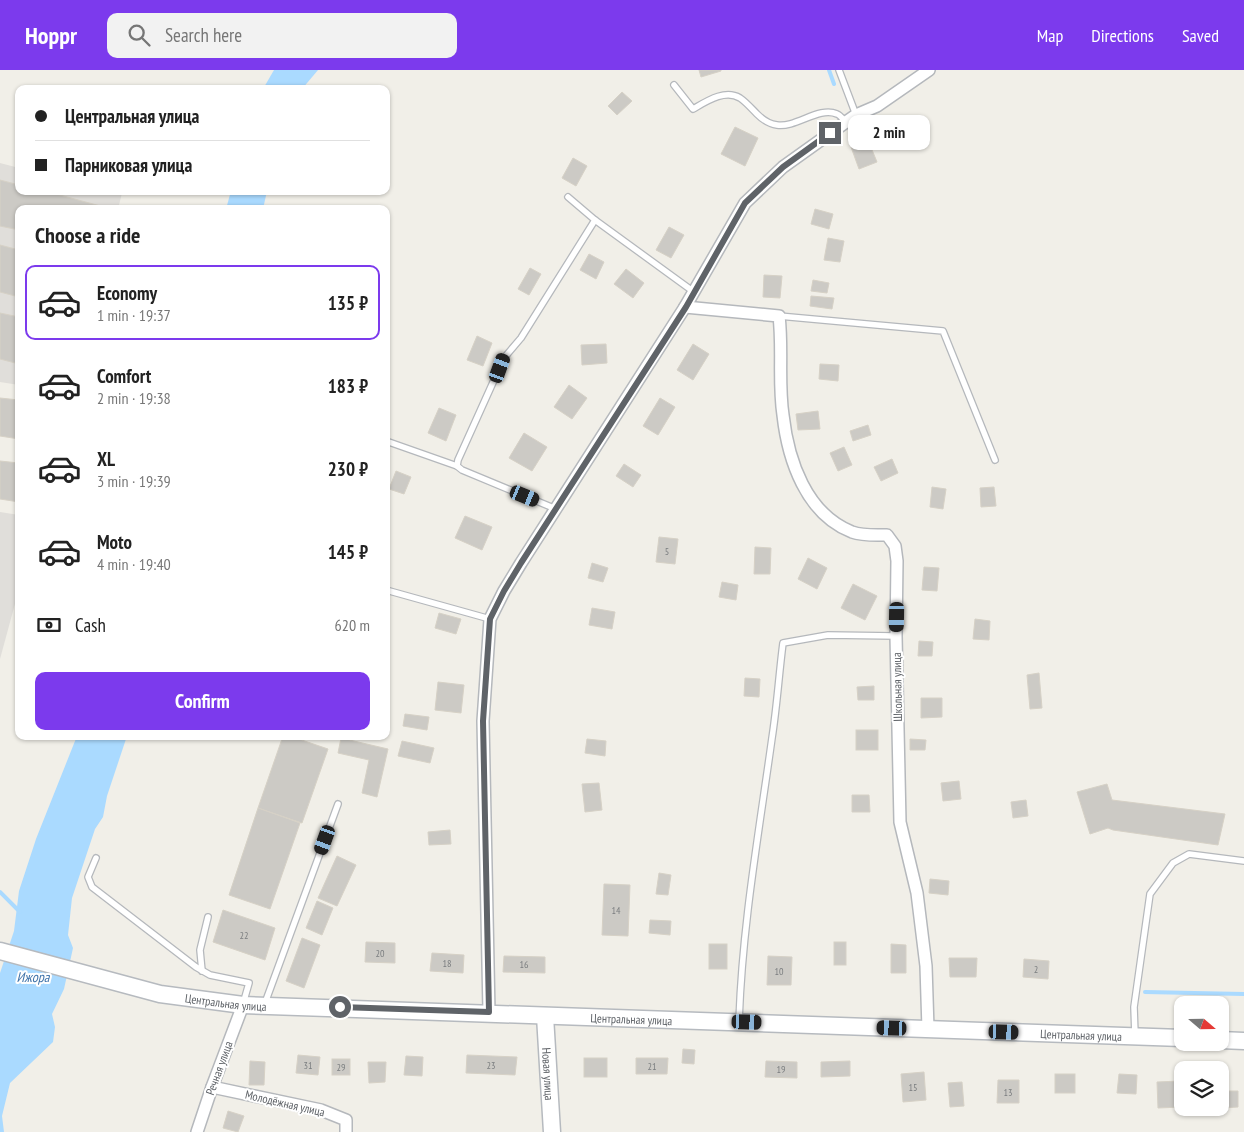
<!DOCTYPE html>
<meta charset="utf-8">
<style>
:root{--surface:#fff;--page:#f2f2f2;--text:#222;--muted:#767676;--line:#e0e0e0;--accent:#7c3aed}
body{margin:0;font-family:"PT Sans Narrow",sans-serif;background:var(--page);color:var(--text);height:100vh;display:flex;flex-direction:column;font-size:19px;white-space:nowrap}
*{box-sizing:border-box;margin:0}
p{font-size:16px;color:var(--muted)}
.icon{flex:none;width:28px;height:28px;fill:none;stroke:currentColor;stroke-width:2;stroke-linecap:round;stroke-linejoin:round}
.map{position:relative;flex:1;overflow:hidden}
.side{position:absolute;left:15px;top:135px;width:375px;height:535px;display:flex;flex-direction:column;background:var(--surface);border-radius:10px;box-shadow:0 1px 4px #0004}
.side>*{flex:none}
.banner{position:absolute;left:15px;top:15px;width:375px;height:110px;border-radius:10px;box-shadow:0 1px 4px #0004;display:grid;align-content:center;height:110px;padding:0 20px;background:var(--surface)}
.needle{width:32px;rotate:110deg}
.fabs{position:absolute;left:1174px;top:926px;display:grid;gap:10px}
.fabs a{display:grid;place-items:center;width:55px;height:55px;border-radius:10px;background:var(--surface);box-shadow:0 1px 4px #0004;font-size:25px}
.end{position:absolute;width:22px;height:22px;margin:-11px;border:6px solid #5f6368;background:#fff;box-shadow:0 0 0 2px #fff}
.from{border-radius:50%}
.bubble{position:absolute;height:35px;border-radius:10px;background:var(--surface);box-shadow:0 1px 4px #0004;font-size:16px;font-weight:800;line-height:35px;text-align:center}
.car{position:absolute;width:15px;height:30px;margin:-15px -8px;border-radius:6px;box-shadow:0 0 4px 1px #0007;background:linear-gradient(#222 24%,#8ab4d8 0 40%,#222 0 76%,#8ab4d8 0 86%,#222 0)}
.banner b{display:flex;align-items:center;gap:18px;height:48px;font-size:19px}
.banner b+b{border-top:1px solid var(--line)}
.banner i{width:12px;height:12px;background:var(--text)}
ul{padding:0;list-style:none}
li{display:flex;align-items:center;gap:15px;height:75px;margin:0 10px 8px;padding:0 10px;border:2px solid transparent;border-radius:10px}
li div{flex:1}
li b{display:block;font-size:19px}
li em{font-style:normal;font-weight:800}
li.active{border-color:var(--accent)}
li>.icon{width:45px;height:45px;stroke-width:1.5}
h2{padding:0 20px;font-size:22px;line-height:60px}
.pay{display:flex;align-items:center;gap:12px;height:55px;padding:0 20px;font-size:19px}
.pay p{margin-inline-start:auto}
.primary-button{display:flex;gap:10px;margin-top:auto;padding:10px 20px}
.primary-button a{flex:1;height:58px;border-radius:10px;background:var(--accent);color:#fff;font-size:20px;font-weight:800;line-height:58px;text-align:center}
header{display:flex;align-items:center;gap:30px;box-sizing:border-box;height:70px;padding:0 25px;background:var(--accent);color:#fff}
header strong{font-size:24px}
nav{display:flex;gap:28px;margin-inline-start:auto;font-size:18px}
.search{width:350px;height:45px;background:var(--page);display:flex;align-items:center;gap:12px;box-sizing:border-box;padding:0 18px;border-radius:10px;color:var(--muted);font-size:19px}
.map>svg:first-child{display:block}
</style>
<header>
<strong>Hoppr</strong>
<div class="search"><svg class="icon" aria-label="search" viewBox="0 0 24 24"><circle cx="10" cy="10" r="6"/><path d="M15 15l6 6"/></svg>Search here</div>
<nav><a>Map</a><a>Directions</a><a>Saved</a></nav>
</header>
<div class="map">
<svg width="1244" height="1062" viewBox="0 0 1244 1062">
<rect width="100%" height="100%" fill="#f1efe8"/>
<!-- industrial -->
<g fill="#e0deda">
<path d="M0,93L19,98V121H115L122,123L118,139H19V315L0,312Z"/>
<path d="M0,442L19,445V519L0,589Z"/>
</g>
<!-- water -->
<g fill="#aadaff">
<path d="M274,0H318L302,19H263Z"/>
<path d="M231,121H267L263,139H226Z"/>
<path d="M77,666H127L107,726L103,747L95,759L72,828L68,865L73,878L64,919L52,944L55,957L53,972L10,1013L2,1046L4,1062H0V903L14,861L19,821L36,769Z"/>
</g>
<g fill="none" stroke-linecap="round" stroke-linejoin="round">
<!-- stream -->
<g stroke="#aadaff" stroke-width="4">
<path d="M829,0L834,14"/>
<path d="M0,822L20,842"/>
<path d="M1145,922L1244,924"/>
</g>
</g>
<!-- building -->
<g fill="#cccac5" stroke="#d6d1c6">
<path d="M699,0H721V1L701,7Z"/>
<path d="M622,22L632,31L617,45L608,36Z"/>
<path d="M735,57L758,68L745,96L721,84Z"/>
<path d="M868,70L877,92L859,99L851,77Z"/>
<path d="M573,88L587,96L576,116L562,108Z"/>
<path d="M0,110L19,115V121H45L104,137L103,139H19V160L0,156Z"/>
<path d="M815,139L833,144L829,159L811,154Z"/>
<path d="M669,157L684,165L671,188L656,180Z"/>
<path d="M828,168L844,171L840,192L824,190Z"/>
<path d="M0,175L19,180V227L0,222Z"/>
<path d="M589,184L604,192L596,209L580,200Z"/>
<path d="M530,198L541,204L529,225L518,219Z"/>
<path d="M626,199L644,213L633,228L614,214Z"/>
<path d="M764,205L782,206L780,228L763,227Z"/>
<path d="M813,210L829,213L827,223L811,221Z"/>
<path d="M811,226L834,228L832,239L810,236Z"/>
<path d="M0,243L19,247V294L0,289Z"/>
<path d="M477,266L492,273L483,296L467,290Z"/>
<path d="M606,274L607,293L582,295L581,275Z"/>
<path d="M693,274L709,284L693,310L677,300Z"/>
<path d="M820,294L839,295L838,311L819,309Z"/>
<path d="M569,315L587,328L572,349L554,337Z"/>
<path d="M0,328L19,330V369L0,366Z"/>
<path d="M660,328L675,337L658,365L643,356Z"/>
<path d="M439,338L456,345L446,371L428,363Z"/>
<path d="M818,341L820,359L798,360L796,344Z"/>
<path d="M868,355L871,365L853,371L850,361Z"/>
<path d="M524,363L547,377L532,401L509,388Z"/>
<path d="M844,377L852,395L838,401L830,383Z"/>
<path d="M892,389L898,403L881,411L874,397Z"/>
<path d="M0,391L19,393V432L0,429Z"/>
<path d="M624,394L641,405L633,417L616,406Z"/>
<path d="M396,401L411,407L404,424L389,419Z"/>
<path d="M932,417L946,419L943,439L930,437Z"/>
<path d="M994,417L996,436L981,437L980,418Z"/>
<path d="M465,446L492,457L482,480L455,468Z"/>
<path d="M659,467L678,469L675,494L656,492Z"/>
<path d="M755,477L771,478L770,504H754Z"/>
<path d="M808,488L827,498L817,519L798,509Z"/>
<path d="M592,493L608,498L603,512L588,508Z"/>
<path d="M924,497L939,498L937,521L922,520Z"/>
<path d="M722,512L738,515L736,530L719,527Z"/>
<path d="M853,514L877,526L865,550L841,538Z"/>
<path d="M592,538L615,542L612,559L589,555Z"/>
<path d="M439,543L461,549L456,564L435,558Z"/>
<path d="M975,549L990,551L989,570L973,569Z"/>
<path d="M919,571L933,572L932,586H918Z"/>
<path d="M1039,603L1042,638L1030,639L1027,605Z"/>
<path d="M745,608L760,609L759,627L744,626Z"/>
<path d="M438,612L464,615L461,643L435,640Z"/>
<path d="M874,616V630H858L857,617Z"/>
<path d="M921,628H942V647L921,648Z"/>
<path d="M405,644L429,647L427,660L403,656Z"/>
<rect x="856" y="660" width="22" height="20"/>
<path d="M283,666H290L328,679L302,753L258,738Z"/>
<path d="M341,668L388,679L377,727L362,723L369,690L338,683Z"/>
<path d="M587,669L606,671L605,686L585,683Z"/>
<path d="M910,669L926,670L925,680H910Z"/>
<path d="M402,671L434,678L430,693L398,686Z"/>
<path d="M959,711L961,729L943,731L941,713Z"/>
<path d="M599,713L602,740L585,742L582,714Z"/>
<path d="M1107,714L1112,730L1225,744L1218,775L1113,760L1108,758L1090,764L1077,722Z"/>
<path d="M852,725H869L870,742H852Z"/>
<path d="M1026,730L1028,746L1013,748L1011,732Z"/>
<path d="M258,738L300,753L270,839L229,825Z"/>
<path d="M450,760L451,774L429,775L428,762Z"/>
<path d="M337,786L356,795L337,836L318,828Z"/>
<path d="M659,803L671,805L668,825L656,824Z"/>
<path d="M930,809L949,811L948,825L929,823Z"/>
<path d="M604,814L630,815L628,866L602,865Z"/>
<path d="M317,831L333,838L322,865L306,858Z"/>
<path d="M223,840L275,858L265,890L213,872Z"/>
<path d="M650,850L671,851L670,865L649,863Z"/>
<path d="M302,868L320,875L304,918L286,911Z"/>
<path d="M366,872L395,873V893L365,892Z"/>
<rect x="834" y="872" width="12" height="23"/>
<rect x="709" y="874" width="18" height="25"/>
<path d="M891,874L906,875V903H891Z"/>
<path d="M432,883L464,885L463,903L430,901Z"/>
<path d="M504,886L545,887V903L503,902Z"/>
<path d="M768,886L792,887L791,915H767Z"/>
<path d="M949,888H977L976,907H950Z"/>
<path d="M1024,889L1049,891L1048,909L1023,907Z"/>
<path d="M683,979L695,980L694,994L682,993Z"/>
<path d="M298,985L320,987L318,1005L296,1003Z"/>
<path d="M467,985L517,987L515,1005L466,1003Z"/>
<path d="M406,986L423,987L422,1006L404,1005Z"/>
<rect x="584" y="988" width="23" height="19"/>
<path d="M636,988H668L667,1004H636Z"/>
<rect x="332" y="989" width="18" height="16"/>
<path d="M250,991L265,992L264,1015H249Z"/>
<path d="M766,991L797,992V1008L765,1007Z"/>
<path d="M850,991V1006L821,1007V992Z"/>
<path d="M368,992H386L385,1012L369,1013Z"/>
<path d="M924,1002L926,1030L903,1032L901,1004Z"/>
<rect x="1055" y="1004" width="20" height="19"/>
<path d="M1119,1004L1137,1005L1136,1024L1117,1023Z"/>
<path d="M998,1010H1019V1033H997Z"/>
<path d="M1180,1011L1181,1037L1158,1038L1157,1012Z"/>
<path d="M962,1012L964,1036L950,1037L948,1013Z"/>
<path d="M1223,1021H1238V1037L1223,1038Z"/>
<path d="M228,1041L244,1046L238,1062L223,1058Z"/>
</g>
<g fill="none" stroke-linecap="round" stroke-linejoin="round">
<!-- lane casing -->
<g stroke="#b5b8bc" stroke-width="8">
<g id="lane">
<path d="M839,0L856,45"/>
<path d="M674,15L693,39C707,31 725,19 740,28C746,32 752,39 757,44C762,49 769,54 777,55C796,58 819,36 837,44C840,45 843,49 846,52"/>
<path d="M568,127L595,150L694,222"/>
<path d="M779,246L943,261L995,390"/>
<path d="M386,371L457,396"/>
<path d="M556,439L462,400L457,396L458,390L504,288L521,268L595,150"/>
<path d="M386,520L490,549"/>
<path d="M96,788L88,807L92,817L196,897L210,905L249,913L243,934"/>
<path d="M202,901L200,880L208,847"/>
<path d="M265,933L338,734"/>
<path d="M739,952C742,857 759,762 772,668C777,636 779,604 783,573L828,565L896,566"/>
<path d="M1135,965L1134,937L1150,824L1173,793L1189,784L1244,791"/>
</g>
</g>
<!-- street casing -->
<g stroke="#b5b8bc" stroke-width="14">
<g id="street">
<path d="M685,237L779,246C783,279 778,312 783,345C788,390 806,444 852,462C863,466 875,465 887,465L895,476L897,491L896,566L900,752L917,823L926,896L928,959"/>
<path d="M489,942L483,651L490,549L504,521L521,493L685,237L745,133L783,97L846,52L856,45L877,36L929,0"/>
<path d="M212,1017L321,1040L346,1050V1062"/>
<path d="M197,1062L212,1017L243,935"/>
</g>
</g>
<!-- secondary casing -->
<g stroke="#b6babf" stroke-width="19">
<g id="secondary">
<path id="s1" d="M0,881L160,924L243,935L1182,968"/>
<path id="s2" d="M545,946L552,1062"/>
<path d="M1220,970L1244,971"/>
</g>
</g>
<!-- lane -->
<use href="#lane" stroke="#fff" stroke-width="5.5"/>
<!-- street -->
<use href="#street" stroke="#fff" stroke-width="11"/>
<!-- secondary -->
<use href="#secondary" stroke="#fff" stroke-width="16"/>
</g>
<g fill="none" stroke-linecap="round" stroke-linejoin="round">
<!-- route -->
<path stroke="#5f6368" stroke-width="6" d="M340,937L489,942L483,651L490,549L504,521L521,493L686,237L745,133L783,97L830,63"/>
</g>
<g text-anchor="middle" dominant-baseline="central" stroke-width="4" stroke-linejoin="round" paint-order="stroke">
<!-- number labels -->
<g font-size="10" fill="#7a7d7f">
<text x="667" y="481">5</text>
<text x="616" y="840">14</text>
<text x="244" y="865">22</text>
<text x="380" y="883">20</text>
<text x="447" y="893">18</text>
<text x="524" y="894">16</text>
<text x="1036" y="899">2</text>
<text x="779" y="901">10</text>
<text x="308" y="995">31</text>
<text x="491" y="995">23</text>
<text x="652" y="996">21</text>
<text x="341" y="997">29</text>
<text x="781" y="999">19</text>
<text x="913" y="1017">15</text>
<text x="1008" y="1022">13</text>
</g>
<!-- street labels -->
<g font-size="12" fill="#5f6368" stroke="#fff">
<text transform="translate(897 617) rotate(-91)">Школьная улица</text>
<text stroke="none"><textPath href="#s1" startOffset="232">Центральная улица</textPath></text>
<text stroke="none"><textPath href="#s1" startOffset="638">Центральная улица</textPath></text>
<text stroke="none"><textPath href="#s1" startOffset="1088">Центральная улица</textPath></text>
<text transform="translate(219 998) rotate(-70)">Речная улица</text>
<text stroke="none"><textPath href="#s2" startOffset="58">Новая улица</textPath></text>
<text transform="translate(285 1033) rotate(13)">Молодёжная улица</text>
</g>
<!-- water labels -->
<g font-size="14" font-style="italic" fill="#4174aa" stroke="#fff">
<text x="33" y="907">Ижора</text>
</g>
</g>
</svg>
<div class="fabs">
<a><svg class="needle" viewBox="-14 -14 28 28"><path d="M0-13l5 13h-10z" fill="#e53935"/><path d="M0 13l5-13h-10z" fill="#767676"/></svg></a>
<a><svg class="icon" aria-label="layers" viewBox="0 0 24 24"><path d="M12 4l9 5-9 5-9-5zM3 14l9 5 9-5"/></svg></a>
</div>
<i class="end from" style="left:340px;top:937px"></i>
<i class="end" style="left:830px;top:63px"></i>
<div class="bubble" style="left:848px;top:45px;width:82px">2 min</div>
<i class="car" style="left:500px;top:298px;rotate:20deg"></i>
<i class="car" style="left:525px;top:426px;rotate:112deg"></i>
<i class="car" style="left:897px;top:547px;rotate:181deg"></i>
<i class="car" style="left:325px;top:770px;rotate:200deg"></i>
<i class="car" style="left:747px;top:952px;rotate:92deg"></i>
<i class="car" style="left:892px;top:958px;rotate:272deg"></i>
<i class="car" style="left:1004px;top:962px;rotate:92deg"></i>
<div class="banner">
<b><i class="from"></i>Центральная улица</b>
<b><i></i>Парниковая улица</b>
</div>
<section class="side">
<h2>Choose a ride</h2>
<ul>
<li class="active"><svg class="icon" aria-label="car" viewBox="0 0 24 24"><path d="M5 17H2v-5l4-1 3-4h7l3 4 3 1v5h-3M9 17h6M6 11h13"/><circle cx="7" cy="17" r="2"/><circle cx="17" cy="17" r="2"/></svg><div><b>Economy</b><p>1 min · 19:37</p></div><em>135 ₽</em></li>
<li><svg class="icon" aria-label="car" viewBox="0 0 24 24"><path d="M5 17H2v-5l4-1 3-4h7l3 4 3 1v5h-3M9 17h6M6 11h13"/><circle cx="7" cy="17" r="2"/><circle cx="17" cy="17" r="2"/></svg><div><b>Comfort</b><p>2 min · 19:38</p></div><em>183 ₽</em></li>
<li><svg class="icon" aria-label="car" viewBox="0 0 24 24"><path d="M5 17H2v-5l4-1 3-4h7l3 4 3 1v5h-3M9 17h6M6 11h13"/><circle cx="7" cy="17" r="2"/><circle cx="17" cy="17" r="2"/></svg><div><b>XL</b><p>3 min · 19:39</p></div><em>230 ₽</em></li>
<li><svg class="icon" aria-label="car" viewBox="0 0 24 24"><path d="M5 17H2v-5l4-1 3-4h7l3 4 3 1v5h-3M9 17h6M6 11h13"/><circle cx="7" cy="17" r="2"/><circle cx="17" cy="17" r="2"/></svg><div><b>Moto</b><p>4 min · 19:40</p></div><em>145 ₽</em></li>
</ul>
<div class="pay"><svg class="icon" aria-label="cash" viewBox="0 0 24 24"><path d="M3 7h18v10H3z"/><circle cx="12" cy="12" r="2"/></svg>Cash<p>620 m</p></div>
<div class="primary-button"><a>Confirm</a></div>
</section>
</div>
